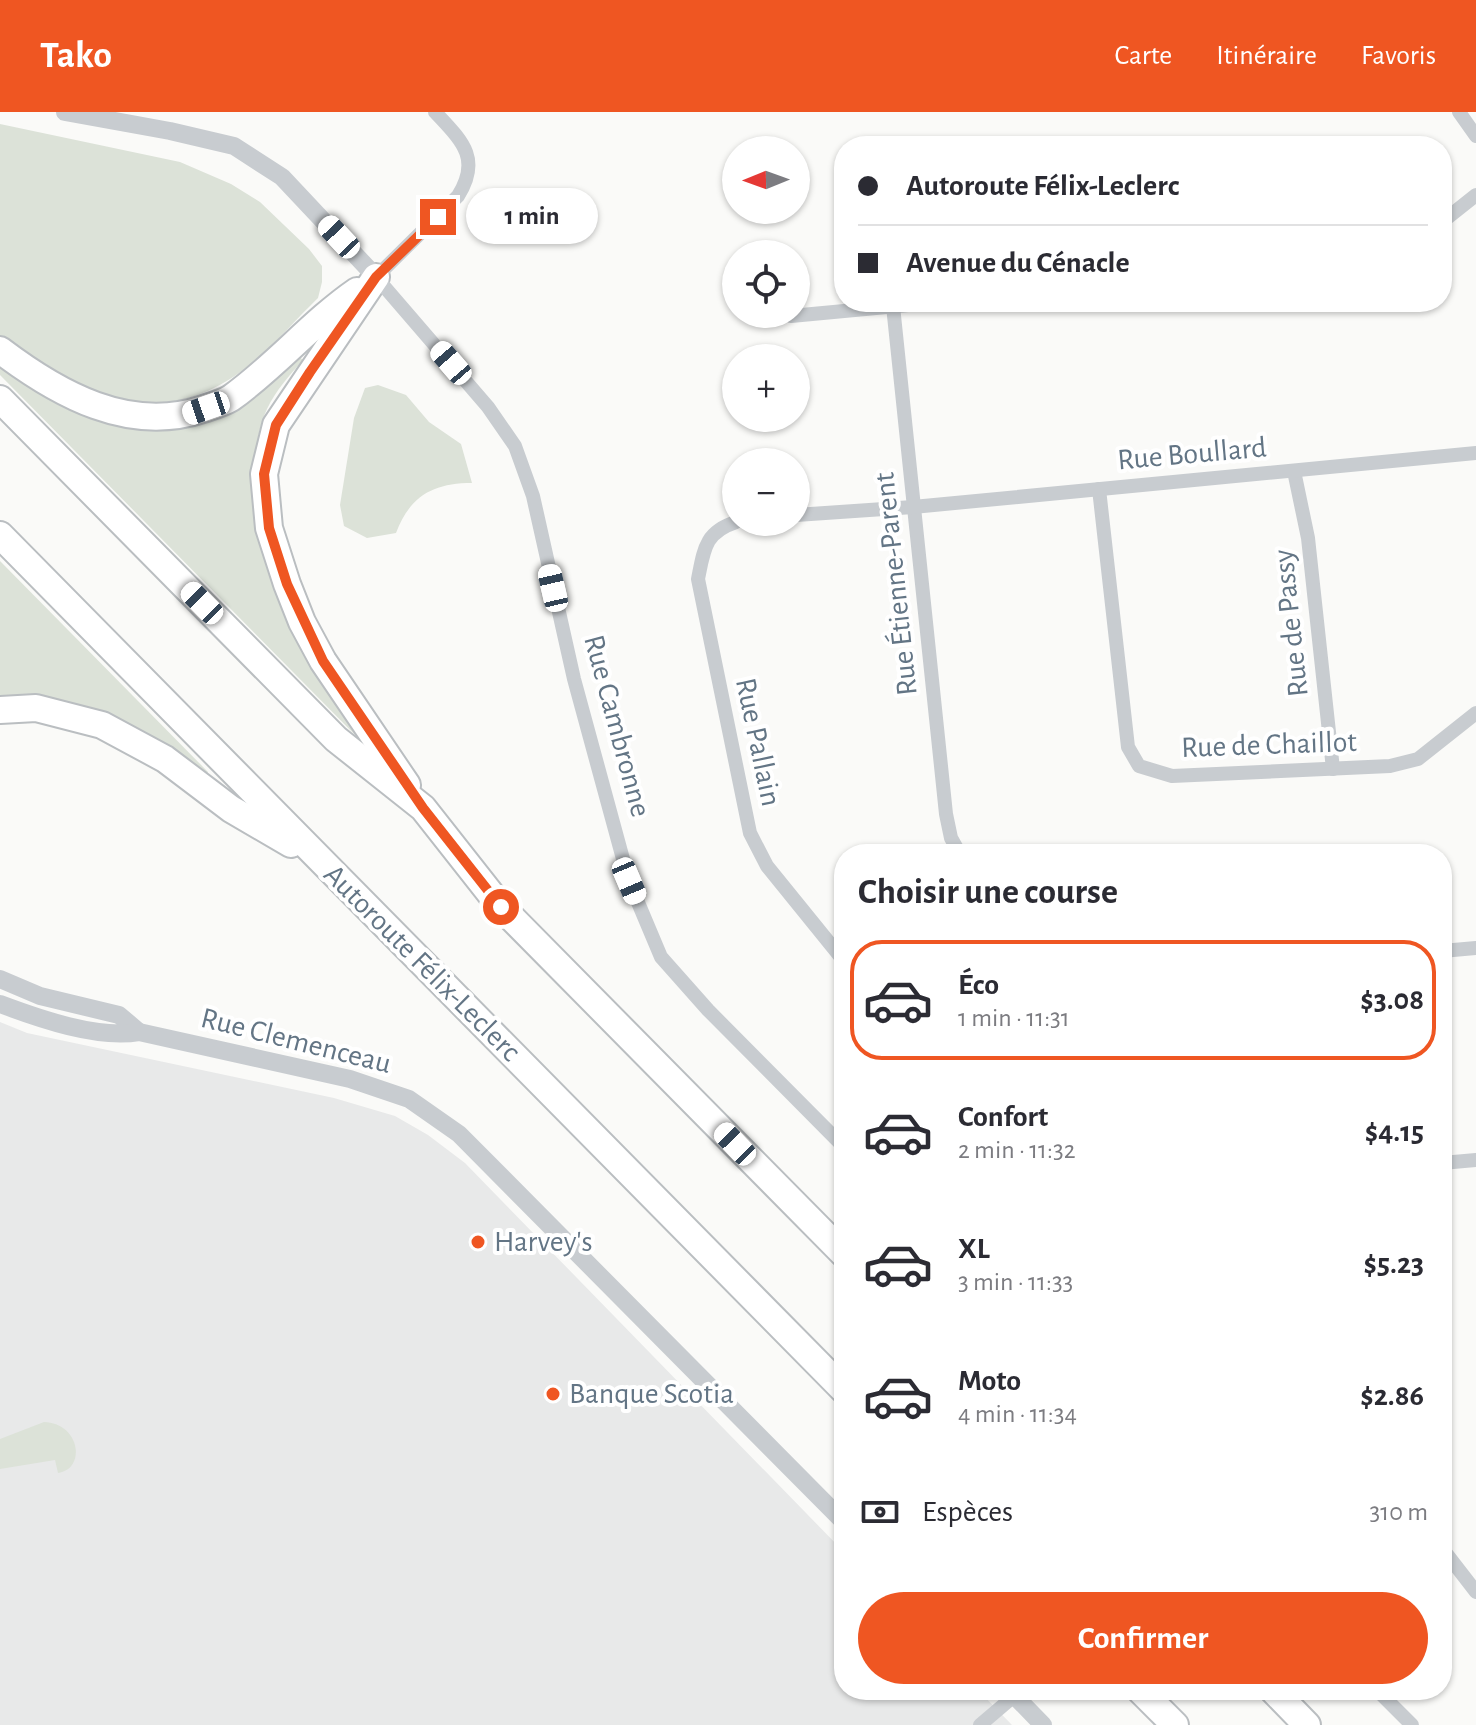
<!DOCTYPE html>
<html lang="fr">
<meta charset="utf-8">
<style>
:root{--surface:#fff;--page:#f2f2f3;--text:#2b2b33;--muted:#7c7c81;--line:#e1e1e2;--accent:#ef5622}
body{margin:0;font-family:"Alegreya Sans",sans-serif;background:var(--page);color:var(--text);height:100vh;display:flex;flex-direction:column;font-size:30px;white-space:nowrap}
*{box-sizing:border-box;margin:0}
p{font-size:26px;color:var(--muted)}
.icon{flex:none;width:44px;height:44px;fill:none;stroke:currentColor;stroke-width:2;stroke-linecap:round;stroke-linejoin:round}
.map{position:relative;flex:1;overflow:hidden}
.drawer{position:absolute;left:834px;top:732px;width:618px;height:856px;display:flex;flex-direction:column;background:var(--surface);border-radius:32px;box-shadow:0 2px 6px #0004}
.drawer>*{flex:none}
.banner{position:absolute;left:834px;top:24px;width:618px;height:176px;border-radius:32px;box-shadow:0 2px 6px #0004;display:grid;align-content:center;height:176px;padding:0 24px;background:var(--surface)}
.needle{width:52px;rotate:269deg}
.buttons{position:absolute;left:722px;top:24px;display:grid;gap:16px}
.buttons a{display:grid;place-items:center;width:88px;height:88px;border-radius:50%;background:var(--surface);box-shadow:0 2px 6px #0004;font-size:40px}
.end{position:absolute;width:36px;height:36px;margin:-18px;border:10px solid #ef5622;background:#fff;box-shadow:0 0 0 4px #fff}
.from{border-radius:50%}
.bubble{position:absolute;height:56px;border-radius:28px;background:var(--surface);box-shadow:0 2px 6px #0004;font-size:26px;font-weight:700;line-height:56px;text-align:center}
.car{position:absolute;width:24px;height:48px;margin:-24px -12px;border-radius:10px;box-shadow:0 0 6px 2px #0007;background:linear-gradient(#fff 24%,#345 0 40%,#fff 0 76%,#345 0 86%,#fff 0)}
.banner b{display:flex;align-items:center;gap:28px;height:76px;font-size:30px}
.banner b+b{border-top:2px solid var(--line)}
.banner i{width:20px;height:20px;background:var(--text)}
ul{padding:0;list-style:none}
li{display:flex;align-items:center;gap:24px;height:120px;margin:0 16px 12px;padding:0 8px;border:4px solid transparent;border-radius:32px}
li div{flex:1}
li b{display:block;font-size:30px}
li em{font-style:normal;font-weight:700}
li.on{border-color:var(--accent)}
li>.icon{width:72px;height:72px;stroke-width:1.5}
h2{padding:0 24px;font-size:36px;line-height:96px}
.pay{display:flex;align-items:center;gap:20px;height:88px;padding:0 24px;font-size:30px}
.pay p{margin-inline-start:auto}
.action{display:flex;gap:16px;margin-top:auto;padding:16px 24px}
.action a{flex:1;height:92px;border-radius:48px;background:var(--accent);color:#fff;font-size:32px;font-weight:700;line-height:92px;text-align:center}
header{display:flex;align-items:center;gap:48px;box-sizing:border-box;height:112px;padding:0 40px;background:var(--accent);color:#fff}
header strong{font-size:38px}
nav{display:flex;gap:44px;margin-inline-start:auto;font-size:28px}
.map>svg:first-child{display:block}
</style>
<header>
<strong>Tako</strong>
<nav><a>Carte</a><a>Itinéraire</a><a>Favoris</a></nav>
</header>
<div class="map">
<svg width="1476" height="1613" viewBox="0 0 1476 1613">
<rect width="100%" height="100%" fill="#fafaf8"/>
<!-- built -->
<path fill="#e8e9e9" d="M0,910L27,921L334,986L395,1004L428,1023L465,1051L844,1440V1578H978L1012,1613H0Z"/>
<!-- green -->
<g fill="#dce2d8">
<path d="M0,12L180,50L231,72L260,90L309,137L322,154V170L318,186C294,209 270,238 243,258C154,324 79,279 0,224Z"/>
<path d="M295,241L303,248C290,263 276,278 267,297C259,313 257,332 255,350C242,456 311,542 364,626L361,629L0,263V252L168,316Z"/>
<path d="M378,273L406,283L429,310L461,332L472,371C433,371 410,384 396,421L367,426L344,414L340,393L354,306L365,276Z"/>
<path d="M0,449L208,660L205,664L0,587Z"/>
<path d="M44,1310C80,1311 87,1357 58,1361L55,1348L0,1357V1327Z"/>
</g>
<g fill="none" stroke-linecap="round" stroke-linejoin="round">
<!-- motorway casing -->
<g stroke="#babec1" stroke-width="30">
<g id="motorway">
<path d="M376,165L276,313L264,362L269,416L287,472L302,510L323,549L407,673"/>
<path d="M0,238C58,282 129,322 203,297C212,294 223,291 231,286C276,254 312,210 357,179"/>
<path d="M0,287L336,627L423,696L501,795L844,1142"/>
<path d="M0,423L844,1278"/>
<path d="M0,598L36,596L102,613L165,647L231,697L291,732"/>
<path d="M1140,1578L1175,1613"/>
<path d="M1273,1578L1307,1613"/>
</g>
</g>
<!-- minor -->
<g stroke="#c8ccd0" stroke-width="14">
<path d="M435,0C461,28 482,46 458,84L376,165L488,295L515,334L533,384L574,567L629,769L661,845L708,898L844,1035"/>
<path d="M1459,0L1476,24"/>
<path d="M1442,110L1476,83"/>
<path d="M893,194L946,702L951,726L960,742"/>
<path d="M791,204L940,190"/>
<path d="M1294,359L1308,426L1333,657"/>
<path d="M1099,377L1128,635L1139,654L1172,664L1390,654L1418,647L1476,601"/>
<path d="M796,403L913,395L1476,341"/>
<path d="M736,410C705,420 704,437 698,467L750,721L767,754L844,849"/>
<path d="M1442,839L1476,836"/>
<path d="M1442,1051L1476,1048"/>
<path d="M1442,1436L1476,1480"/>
<path d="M1377,1578L1412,1613"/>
<path d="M980,1613L1014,1584"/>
</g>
<!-- tertiary -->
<g stroke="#c8ccd0" stroke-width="18">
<path d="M65,0L170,19L234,34L282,65L376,165"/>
<path d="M0,867L40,884L119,903L139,920"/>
<path d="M0,892C40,907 97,927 139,920L350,967L409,987L459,1022L844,1410"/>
<path d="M1009,1578L1043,1613"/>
</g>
<!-- motorway -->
<use href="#motorway" stroke="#fff" stroke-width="26"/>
</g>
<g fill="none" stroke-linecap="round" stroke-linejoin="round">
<!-- route -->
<path stroke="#ef5622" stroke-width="10" d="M438,105L376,165L310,260L276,313L264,362L269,416L287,472L323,549L423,696L501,795"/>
</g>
<!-- markers -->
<g fill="#ef5622" stroke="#fff" stroke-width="3">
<circle cx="478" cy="1130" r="8"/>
<circle cx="553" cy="1282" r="8"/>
</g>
<g text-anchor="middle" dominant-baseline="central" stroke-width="8" stroke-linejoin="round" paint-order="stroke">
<!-- street labels -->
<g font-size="30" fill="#637585" stroke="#fff">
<text transform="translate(1192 342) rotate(-5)">Rue Boullard</text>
<text transform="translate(896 472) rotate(-96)">Rue Étienne-Parent</text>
<text transform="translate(1291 511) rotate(-96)">Rue de Passy</text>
<text transform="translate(617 614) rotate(75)">Rue Cambronne</text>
<text transform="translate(758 630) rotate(78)">Rue Pallain</text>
<text transform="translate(1269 633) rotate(-2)">Rue de Chaillot</text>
<text transform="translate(422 851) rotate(45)">Autoroute Félix-Leclerc</text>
<text transform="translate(296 929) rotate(14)">Rue Clemenceau</text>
</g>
<!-- poi labels -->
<g font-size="30" fill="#637585" stroke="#fff" text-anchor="start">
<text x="494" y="1130">Harvey's</text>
<text x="569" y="1282">Banque Scotia</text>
</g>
</g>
</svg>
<div class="buttons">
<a><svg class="needle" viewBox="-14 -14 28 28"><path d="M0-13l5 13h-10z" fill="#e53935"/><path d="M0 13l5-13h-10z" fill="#7c7c81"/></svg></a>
<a><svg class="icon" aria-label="locate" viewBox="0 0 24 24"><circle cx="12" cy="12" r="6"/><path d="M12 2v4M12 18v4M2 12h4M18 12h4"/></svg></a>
<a>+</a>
<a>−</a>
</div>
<i class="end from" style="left:501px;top:795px"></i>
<i class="end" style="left:438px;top:105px"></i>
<div class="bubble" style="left:466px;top:76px;width:132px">1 min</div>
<i class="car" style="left:339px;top:125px;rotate:317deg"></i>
<i class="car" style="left:451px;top:251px;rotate:319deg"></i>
<i class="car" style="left:206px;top:296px;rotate:251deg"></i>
<i class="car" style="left:553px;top:476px;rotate:347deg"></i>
<i class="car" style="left:202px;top:491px;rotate:315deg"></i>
<i class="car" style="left:629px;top:769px;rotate:157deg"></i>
<i class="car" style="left:735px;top:1032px;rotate:316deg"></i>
<div class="banner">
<b><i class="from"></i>Autoroute Félix-Leclerc</b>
<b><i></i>Avenue du Cénacle</b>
</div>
<section class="drawer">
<h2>Choisir une course</h2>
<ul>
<li class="on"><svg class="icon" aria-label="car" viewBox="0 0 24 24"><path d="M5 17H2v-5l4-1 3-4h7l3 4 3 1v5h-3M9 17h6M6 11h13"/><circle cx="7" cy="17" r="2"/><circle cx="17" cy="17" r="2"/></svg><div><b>Éco</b><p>1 min · 11:31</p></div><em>$3.08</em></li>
<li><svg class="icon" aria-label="car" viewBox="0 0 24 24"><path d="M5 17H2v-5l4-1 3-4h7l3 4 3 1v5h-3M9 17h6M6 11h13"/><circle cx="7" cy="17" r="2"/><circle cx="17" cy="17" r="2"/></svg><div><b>Confort</b><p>2 min · 11:32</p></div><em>$4.15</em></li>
<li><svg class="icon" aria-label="car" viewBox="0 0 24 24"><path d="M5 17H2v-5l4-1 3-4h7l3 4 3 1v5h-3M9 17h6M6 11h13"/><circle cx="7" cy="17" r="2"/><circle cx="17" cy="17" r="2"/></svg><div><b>XL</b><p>3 min · 11:33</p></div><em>$5.23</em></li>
<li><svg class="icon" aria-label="car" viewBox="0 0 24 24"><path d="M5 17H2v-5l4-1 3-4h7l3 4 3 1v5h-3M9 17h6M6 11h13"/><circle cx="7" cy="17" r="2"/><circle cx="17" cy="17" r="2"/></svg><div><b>Moto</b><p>4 min · 11:34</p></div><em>$2.86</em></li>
</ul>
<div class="pay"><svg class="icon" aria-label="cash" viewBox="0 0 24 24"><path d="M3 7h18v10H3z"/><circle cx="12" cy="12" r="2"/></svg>Espèces<p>310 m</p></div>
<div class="action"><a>Confirmer</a></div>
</section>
</div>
